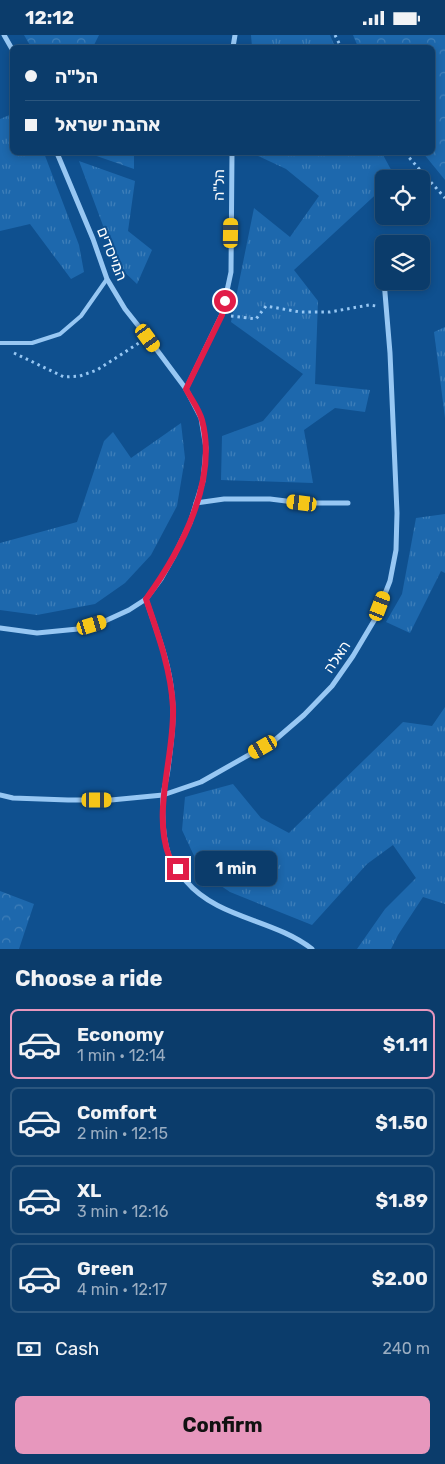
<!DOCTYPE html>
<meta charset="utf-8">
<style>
:root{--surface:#0b3c6b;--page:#194773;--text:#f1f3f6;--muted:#9aadc1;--line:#2b567e;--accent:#e797bd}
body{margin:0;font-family:Rubik,"Noto Sans Hebrew",sans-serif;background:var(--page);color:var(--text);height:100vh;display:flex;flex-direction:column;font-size:19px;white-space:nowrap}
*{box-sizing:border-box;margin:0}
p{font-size:16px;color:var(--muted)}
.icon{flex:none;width:28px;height:28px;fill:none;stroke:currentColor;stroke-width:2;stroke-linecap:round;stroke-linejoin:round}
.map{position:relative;height:914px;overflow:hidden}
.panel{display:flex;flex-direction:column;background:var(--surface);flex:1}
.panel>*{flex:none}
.hud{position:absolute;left:10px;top:10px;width:425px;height:110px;border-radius:8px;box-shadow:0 2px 8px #0003,0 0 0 1px var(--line);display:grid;align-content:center;height:110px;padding:0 15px;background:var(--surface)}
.controls{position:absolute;left:375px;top:135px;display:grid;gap:10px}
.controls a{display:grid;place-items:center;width:55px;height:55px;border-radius:8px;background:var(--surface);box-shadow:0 2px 8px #0003,0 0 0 1px var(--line);font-size:25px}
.end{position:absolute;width:22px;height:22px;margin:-11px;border:6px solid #e11d48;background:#fff;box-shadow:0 0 0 2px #fff}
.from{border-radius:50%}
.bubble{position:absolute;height:35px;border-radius:8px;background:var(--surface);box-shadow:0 2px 8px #0003,0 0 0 1px var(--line);font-size:16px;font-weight:700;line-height:35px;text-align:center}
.car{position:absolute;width:15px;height:30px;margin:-15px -8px;border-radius:6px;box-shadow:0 0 4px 1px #0007;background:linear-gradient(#f5c518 24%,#345 0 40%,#f5c518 0 76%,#345 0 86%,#f5c518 0)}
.hud b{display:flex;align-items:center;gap:18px;height:48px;font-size:19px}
.hud b+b{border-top:1px solid var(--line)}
.hud i{width:12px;height:12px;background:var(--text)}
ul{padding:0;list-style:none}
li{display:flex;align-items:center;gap:15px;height:70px;margin:0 10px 8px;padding:0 5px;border:2px solid var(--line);border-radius:8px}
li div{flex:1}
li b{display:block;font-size:19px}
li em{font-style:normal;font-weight:700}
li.active{border-color:var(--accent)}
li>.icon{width:45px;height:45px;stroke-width:1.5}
h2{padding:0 15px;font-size:22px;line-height:60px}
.pay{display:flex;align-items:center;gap:12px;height:55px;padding:0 15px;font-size:19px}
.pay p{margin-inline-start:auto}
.action{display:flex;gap:10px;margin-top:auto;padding:10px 15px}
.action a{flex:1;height:58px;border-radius:8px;background:var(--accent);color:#111;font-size:20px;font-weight:700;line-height:58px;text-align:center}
.status{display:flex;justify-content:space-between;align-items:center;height:35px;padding:0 25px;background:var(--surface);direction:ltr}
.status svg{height:14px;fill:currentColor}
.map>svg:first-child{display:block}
</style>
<div class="status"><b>12:12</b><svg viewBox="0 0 49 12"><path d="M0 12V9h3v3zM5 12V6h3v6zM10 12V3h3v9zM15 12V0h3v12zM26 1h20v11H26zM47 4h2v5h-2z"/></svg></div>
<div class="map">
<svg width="445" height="914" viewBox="0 0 445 914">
<defs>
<pattern id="grass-tufts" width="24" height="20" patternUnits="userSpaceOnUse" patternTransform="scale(1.25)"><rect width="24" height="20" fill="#1d68ad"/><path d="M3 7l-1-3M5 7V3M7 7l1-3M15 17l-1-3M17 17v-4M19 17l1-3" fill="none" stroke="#3f7fb9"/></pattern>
<pattern id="forest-crowns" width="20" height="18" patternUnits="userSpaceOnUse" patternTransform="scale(1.25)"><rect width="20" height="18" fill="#1d68ad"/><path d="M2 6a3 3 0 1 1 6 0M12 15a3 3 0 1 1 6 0" fill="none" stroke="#3f7fb9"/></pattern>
</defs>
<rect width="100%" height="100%" fill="#0f508f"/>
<!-- grass -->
<g fill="url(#grass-tufts)">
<path d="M251,0H330L335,12H252Z"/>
<path d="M12,79V118H44L79,210L84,237L71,244L30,189L0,196V84Z"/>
<path d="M252,118H382L395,142L393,144H384V152L294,235L318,266L315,349L370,355L365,377L335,373L304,395L313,448L221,445L222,401L263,386L303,339L231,287L254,173L290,202L319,161L286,134Z"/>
<path d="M79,126L135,146L128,196L152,215L137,249L118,231Z"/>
<path d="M445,292V383L434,297Z"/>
<path d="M181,388L185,423L177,471L151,520L125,548L95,569L37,580L0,575V508L77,487L104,406L113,397L131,423Z"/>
<path d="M445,479V538L441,536L410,598L386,587L402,559L416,483Z"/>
<path d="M445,672V869L423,862L398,900L391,914H357L385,874L416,843L393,810L367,829L312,890L230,857L202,838L182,795L185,762L233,749L261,783L289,798L403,687L432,691Z"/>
</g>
<!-- forest -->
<g fill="url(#forest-crowns)">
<path d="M24,0H99L93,12H31Z"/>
<path d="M353,0H445V145L423,118H432V12H358Z"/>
<path d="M88,118H134V134Z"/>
<path d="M0,856L34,869L19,914H0Z"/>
</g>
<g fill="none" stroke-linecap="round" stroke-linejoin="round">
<!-- path -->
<g stroke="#97c7f3" stroke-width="3" stroke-dasharray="2.5 4" stroke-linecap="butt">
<path d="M335,0L341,12"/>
<path d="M405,118L445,163"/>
<path d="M231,281L256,284L266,271L300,277H330L369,270L376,271"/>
<path d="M14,318L64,342L80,341L97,335L139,308"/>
</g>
<!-- service -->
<path stroke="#97c7f3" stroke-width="4" d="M0,308H32L60,299L81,281L107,244"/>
<!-- minor -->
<g stroke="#97c7f3" stroke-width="5">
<path d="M4,0L12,14"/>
<path d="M233,12L235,0"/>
<path d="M383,238L384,245"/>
<path d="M186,354L222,279L231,237L232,118"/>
<path d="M196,468L224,464H270L302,468H348"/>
<path d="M146,564C156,595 169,626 172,659C175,684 171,709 168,734C167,743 164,752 163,761C162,780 163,803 169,821C172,829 180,839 186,846C218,884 274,884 312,914"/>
<path d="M0,593L37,598L78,594L105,586L129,575L146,564L161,544L174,521L190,488L203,446L206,413L201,383L186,354L148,303L125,274L107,244L93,204L57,118"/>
<path d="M0,760L13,763L68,765H111L163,760L201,747L275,705L304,680L332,651L353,621L375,584L390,546L396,515L397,478L390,318L384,246"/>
</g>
</g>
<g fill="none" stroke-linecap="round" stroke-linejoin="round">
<!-- route -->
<path stroke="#e11d48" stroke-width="6" d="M178,834C175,830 171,825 169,821C152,776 175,719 173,672C171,635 158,599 146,564C181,516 218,446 202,385C199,374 191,364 186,354L222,280L225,266"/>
</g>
<g text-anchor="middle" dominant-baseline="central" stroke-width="4" stroke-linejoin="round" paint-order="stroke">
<!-- street labels -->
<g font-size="15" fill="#fff" stroke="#0f508f">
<text transform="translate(219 150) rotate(-89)">הל"ה</text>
<text transform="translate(112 219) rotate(68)">המייסדים</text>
<text transform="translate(337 622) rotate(-56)">האלה</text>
</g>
</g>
</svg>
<div class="controls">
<a><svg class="icon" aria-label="locate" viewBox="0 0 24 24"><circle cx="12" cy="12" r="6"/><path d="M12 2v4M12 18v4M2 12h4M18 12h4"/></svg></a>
<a><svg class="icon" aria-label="layers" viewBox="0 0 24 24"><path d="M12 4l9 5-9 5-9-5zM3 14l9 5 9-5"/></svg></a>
</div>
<i class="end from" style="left:225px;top:266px"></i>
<i class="end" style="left:178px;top:834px"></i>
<div class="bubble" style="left:195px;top:816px;width:82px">1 min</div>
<i class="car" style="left:231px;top:198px;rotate:1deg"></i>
<i class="car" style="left:148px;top:303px;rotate:144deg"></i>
<i class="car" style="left:302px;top:468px;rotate:277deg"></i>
<i class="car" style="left:380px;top:571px;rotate:21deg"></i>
<i class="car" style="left:92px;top:590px;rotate:73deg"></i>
<i class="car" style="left:263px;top:712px;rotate:240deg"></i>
<i class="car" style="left:97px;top:765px;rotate:90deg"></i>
<div class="hud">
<b><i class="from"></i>הל&quot;ה</b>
<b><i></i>אהבת ישראל</b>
</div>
</div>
<section class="panel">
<h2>Choose a ride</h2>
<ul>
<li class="active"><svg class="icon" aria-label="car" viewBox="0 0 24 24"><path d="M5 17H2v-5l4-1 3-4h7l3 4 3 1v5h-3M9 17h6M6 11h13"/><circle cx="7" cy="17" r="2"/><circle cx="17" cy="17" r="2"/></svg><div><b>Economy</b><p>1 min · 12:14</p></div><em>$1.11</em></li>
<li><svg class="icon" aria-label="car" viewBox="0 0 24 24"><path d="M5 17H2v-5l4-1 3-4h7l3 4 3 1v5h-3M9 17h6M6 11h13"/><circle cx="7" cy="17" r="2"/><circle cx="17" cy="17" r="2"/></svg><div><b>Comfort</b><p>2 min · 12:15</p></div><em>$1.50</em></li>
<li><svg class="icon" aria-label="car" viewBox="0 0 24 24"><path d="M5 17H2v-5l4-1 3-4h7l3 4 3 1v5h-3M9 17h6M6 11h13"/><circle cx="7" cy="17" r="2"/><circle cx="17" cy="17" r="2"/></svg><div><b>XL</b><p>3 min · 12:16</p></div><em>$1.89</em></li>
<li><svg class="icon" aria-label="car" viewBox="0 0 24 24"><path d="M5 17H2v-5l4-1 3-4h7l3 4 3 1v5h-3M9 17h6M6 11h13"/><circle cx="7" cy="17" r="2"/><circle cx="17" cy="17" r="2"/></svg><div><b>Green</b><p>4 min · 12:17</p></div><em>$2.00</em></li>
</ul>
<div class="pay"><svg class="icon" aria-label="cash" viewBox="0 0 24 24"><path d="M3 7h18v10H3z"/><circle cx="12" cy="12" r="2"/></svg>Cash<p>240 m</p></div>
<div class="action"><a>Confirm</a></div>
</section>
